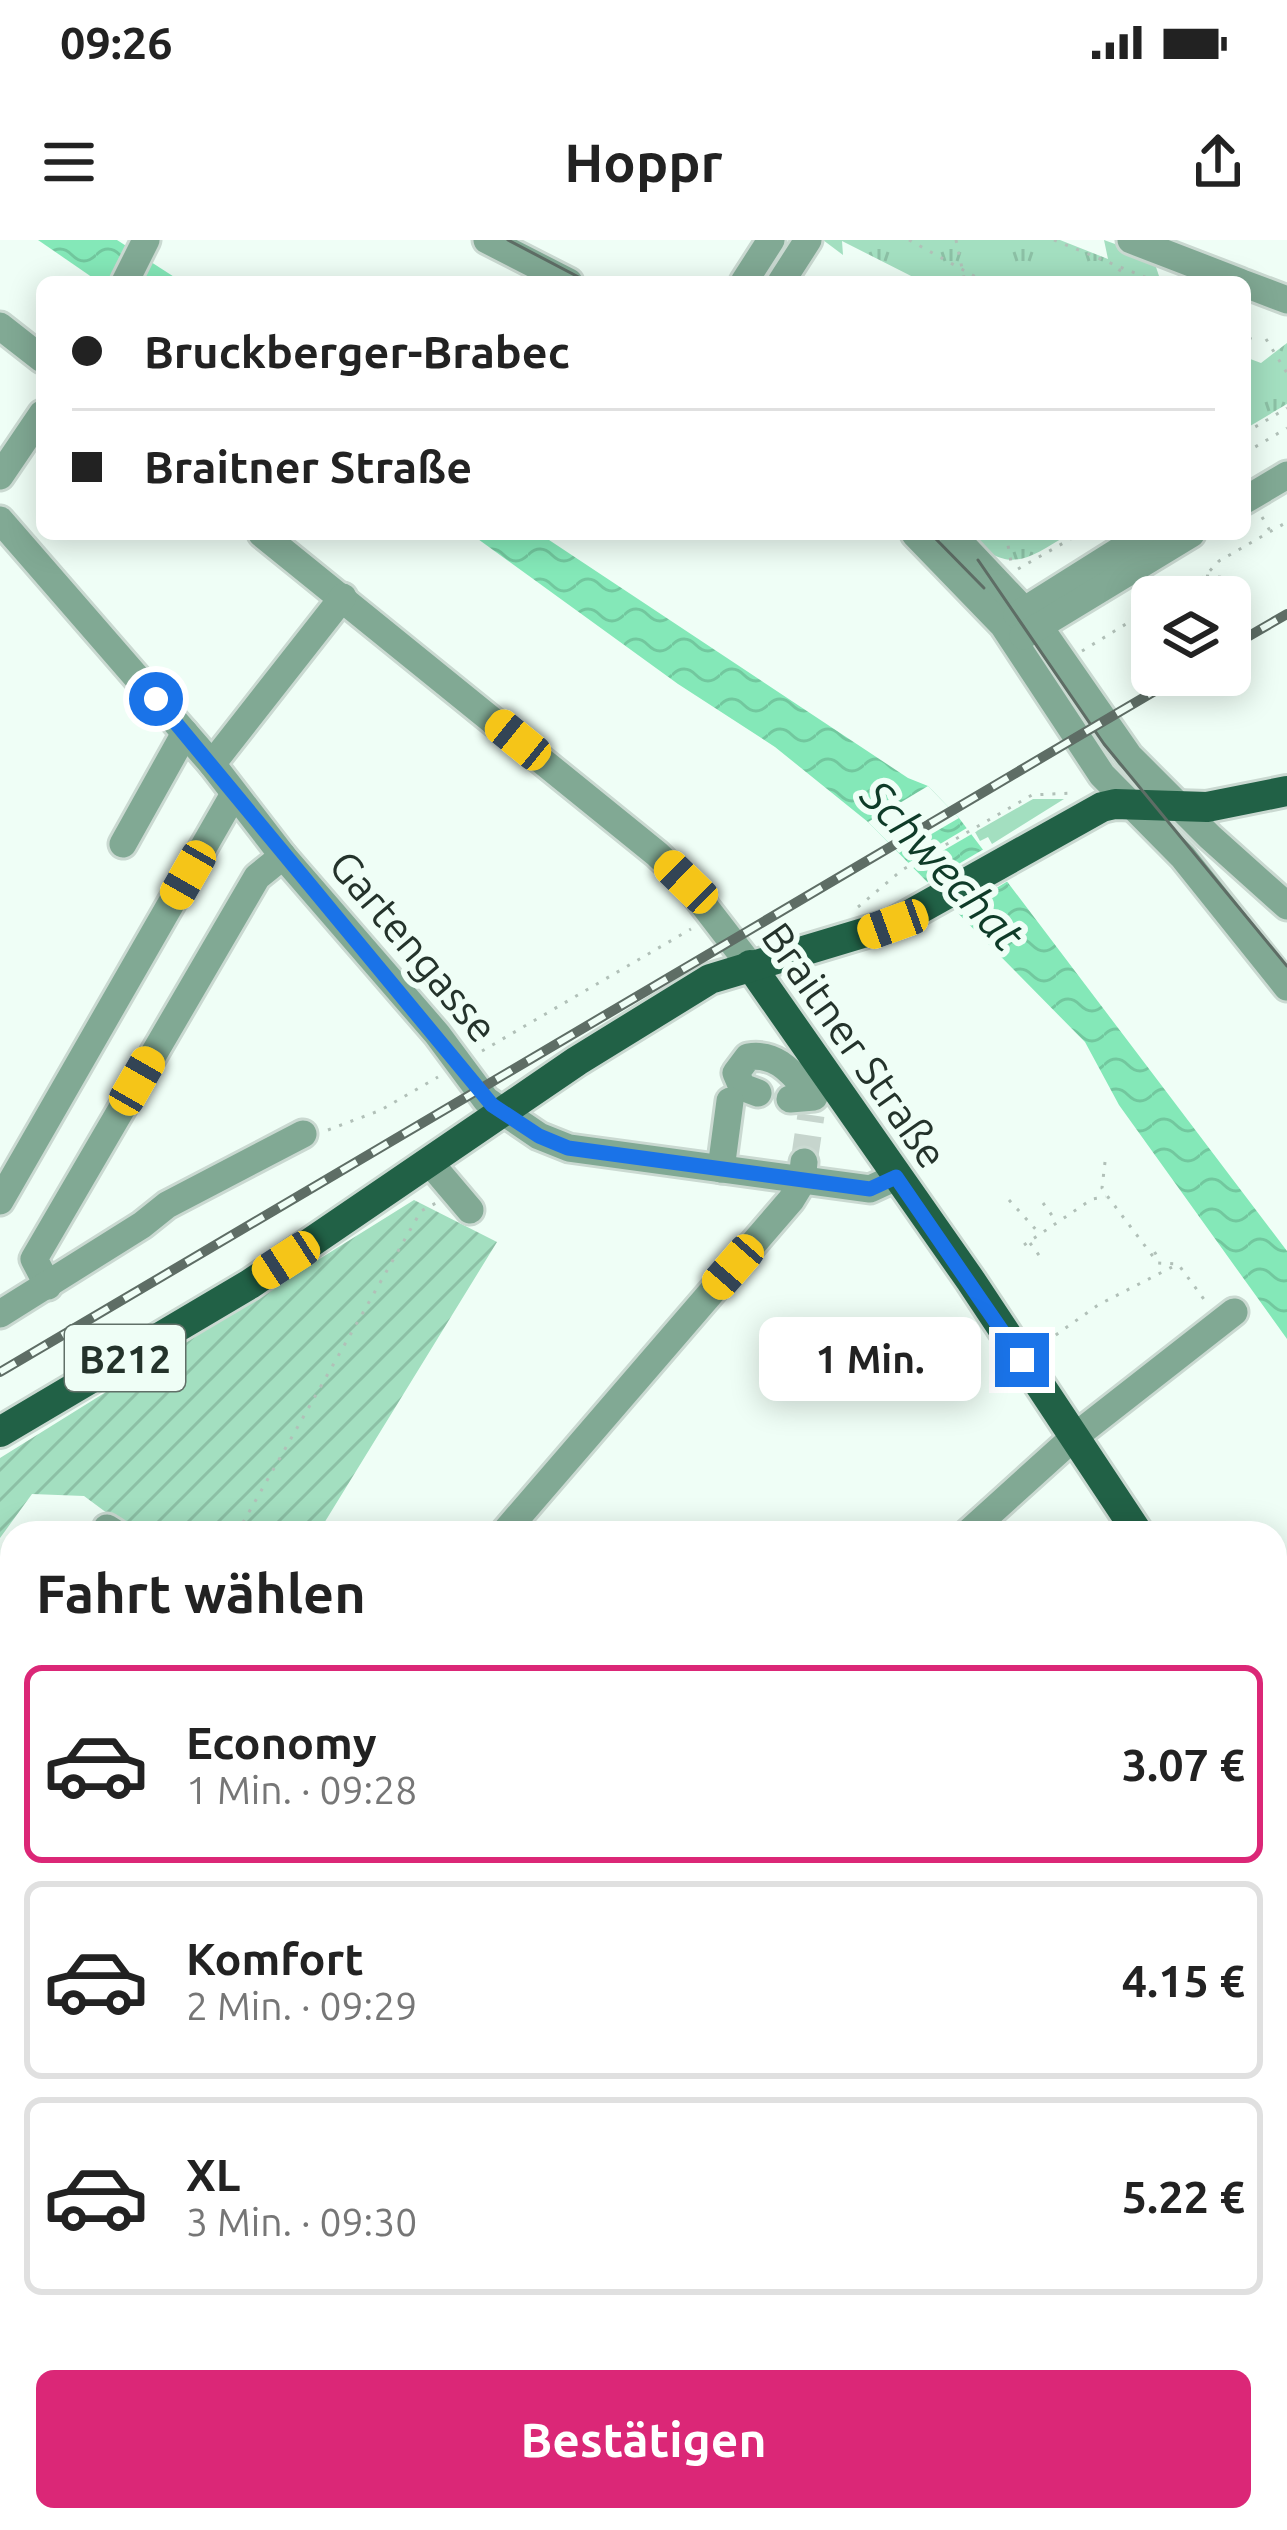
<!DOCTYPE html>
<html lang="de">
<meta charset="utf-8">
<style>
:root{--surface:#fff;--page:#f2f2f2;--text:#222;--muted:#767676;--line:#e0e0e0;--accent:#db2777}
body{margin:0;font-family:Ubuntu,sans-serif;background:var(--page);color:var(--text);height:100vh;display:flex;flex-direction:column;font-size:45px;white-space:nowrap}
*{box-sizing:border-box;margin:0}
p{font-size:39px;color:var(--muted)}
.icon{flex:none;width:66px;height:66px;fill:none;stroke:currentColor;stroke-width:2;stroke-linecap:round;stroke-linejoin:round}
.map{position:relative;flex:1;overflow:hidden}
.side{position:absolute;left:0px;top:1281px;width:1287px;height:1011px;display:flex;flex-direction:column;background:var(--surface);border-radius:36px 36px 0 0;box-shadow:0 6px 30px #0003}
.side>*{flex:none}
.guide{position:absolute;left:36px;top:36px;width:1215px;height:264px;border-radius:18px;box-shadow:0 6px 30px #0003;display:grid;align-content:center;height:264px;padding:0 36px;background:var(--surface)}
.controls{position:absolute;left:1131px;top:336px;display:grid;gap:24px}
.controls a{display:grid;place-items:center;width:120px;height:120px;border-radius:18px;background:var(--surface);box-shadow:0 6px 30px #0003;font-size:60px}
.end{position:absolute;width:54px;height:54px;margin:-27px;border:15px solid #1a73e8;background:#fff;box-shadow:0 0 0 6px #fff}
.from{border-radius:50%}
.bubble{position:absolute;height:84px;border-radius:18px;background:var(--surface);box-shadow:0 6px 30px #0003;font-size:39px;font-weight:600;line-height:84px;text-align:center}
.car{position:absolute;width:36px;height:72px;margin:-36px -18px;border-radius:15px;box-shadow:0 0 9px 3px #0007;background:linear-gradient(#f5c518 24%,#345 0 40%,#f5c518 0 76%,#345 0 86%,#f5c518 0)}
.guide b{display:flex;align-items:center;gap:42px;height:114px;font-size:45px}
.guide b+b{border-top:3px solid var(--line)}
.guide i{width:30px;height:30px;background:var(--text)}
ul{padding:0;list-style:none}
li{display:flex;align-items:center;gap:36px;height:198px;margin:0 24px 18px;padding:0 12px;border:6px solid var(--line);border-radius:18px}
li div{flex:1}
li b{display:block;font-size:45px}
li em{font-style:normal;font-weight:600}
li.selected{border-color:var(--accent)}
li>.icon{width:108px;height:108px;stroke-width:1.5}
h2{padding:0 36px;font-size:54px;line-height:144px}
.button{display:flex;gap:24px;margin-top:auto;padding:24px 36px}
.button a{flex:1;height:138px;border-radius:18px;background:var(--accent);color:#fff;font-size:48px;font-weight:600;line-height:138px;text-align:center}
.status{display:flex;justify-content:space-between;align-items:center;height:84px;padding:0 60px;background:var(--surface);direction:ltr}
.status svg{height:33px;fill:currentColor}
header{display:flex;justify-content:space-between;align-items:center;height:156px;padding:0 36px;background:var(--surface);font-size:54px;font-weight:600}
.map>svg:first-child{display:block}
</style>
<div class="status"><b>09:26</b><svg viewBox="0 0 49 12"><path d="M0 12V9h3v3zM5 12V6h3v6zM10 12V3h3v9zM15 12V0h3v12zM26 1h20v11H26zM47 4h2v5h-2z"/></svg></div>
<header><svg class="icon" aria-label="menu" viewBox="0 0 24 24"><path d="M4 6h16M4 12h16M4 18h16"/></svg>Hoppr<svg class="icon" aria-label="share" viewBox="0 0 24 24"><path d="M12 15V3M7 8l5-5 5 5M5 13v7h14v-7"/></svg></header>
<div class="map">
<svg width="1287" height="2290" viewBox="0 0 1287 2290">
<defs>
<pattern id="park-tufts" width="24" height="20" patternUnits="userSpaceOnUse" patternTransform="scale(3)"><rect width="24" height="20" fill="#a3dfc0"/><path d="M3 7l-1-3M5 7V3M7 7l1-3M15 17l-1-3M17 17v-4M19 17l1-3" fill="none" stroke="#8cc0a5"/></pattern>
<pattern id="garden-furrows" width="10" height="10" patternUnits="userSpaceOnUse" patternTransform="scale(3)"><rect width="10" height="10" fill="#a3dfc0"/><path d="M-1 1l2-2M0 10L10 0M9 11l2-2" fill="none" stroke="#8cc0a5"/></pattern>
<pattern id="water-waves" width="16" height="10" patternUnits="userSpaceOnUse" patternTransform="scale(3)"><rect width="16" height="10" fill="#84e8b8"/><path d="M0 5q4-4 8 0t8 0" fill="none" stroke="#72c79e"/></pattern>
</defs>
<rect width="100%" height="100%" fill="#effef6"/>
<!-- built -->
<path fill="#cffee5" d="M865,2280H1120L1117,2290H862Z"/>
<!-- grass -->
<path fill="#a3dfc0" d="M1033,559H1064L992,604L988,597L980,601L975,592Z"/>
<!-- park -->
<g fill="url(#park-tufts)">
<path d="M823,0H1060L1108,19L1104,0L1140,13L1139,18L1155,24L1161,42H923L842,1L843,15Z"/>
<path d="M1287,103V164L1245,189V117L1261,123Z"/>
<path d="M967,294H1069C1025,321 1008,335 967,294Z"/>
</g>
<!-- garden -->
<path fill="url(#garden-furrows)" d="M414,960L497,1002L318,1293H134L84,1256L32,1254L0,1298V1218Z"/>
<!-- water -->
<g fill="url(#water-waves)">
<path d="M38,0H117L182,42H99Z"/>
<path d="M471,294H540L908,538L928,546L959,578L1287,1011V1099L1119,865L1085,802L868,582L775,507L678,444Z"/>
</g>
<!-- pier -->
<g fill="#effef6">
<path d="M928,546L959,578L899,613L868,582Z"/>
<path d="M972,585L977,591L908,631L903,626Z"/>
<path d="M989,606L1013,638L953,674L923,645Z"/>
</g>
<g fill="none" stroke-linecap="round" stroke-linejoin="round">
<!-- minor-tunnel -->
<path stroke="#c6d5cd" stroke-width="27" stroke-dasharray="27 14" stroke-linecap="butt" d="M804,922L811,875"/>
<!-- minor casing -->
<g stroke="#cad9d1" stroke-width="33">
<g id="minor">
<path d="M487,0L569,42"/>
<path d="M1131,0L1240,42"/>
<path d="M125,42L146,0"/>
<path d="M744,42L771,0"/>
<path d="M781,42L808,0"/>
<path d="M1245,44L1287,60"/>
<path d="M0,86L42,119"/>
<path d="M0,236L42,174"/>
<path d="M1245,260L1287,235"/>
<path d="M0,280L212,524L283,616L437,794L486,860L539,896L569,908L870,949L896,937"/>
<path d="M262,294L657,614L686,642L750,725"/>
<path d="M915,294L1003,385L1102,535L1183,617L1287,747"/>
<path d="M952,294L1038,385L1129,516L1210,597L1287,666"/>
<path d="M1017,375L1146,294"/>
<path d="M1023,396L1191,294"/>
<path d="M212,524L343,357"/>
<path d="M123,604L185,493"/>
<path d="M758,853L742,847L736,833L748,817C779,812 794,836 814,857L790,859"/>
<path d="M431,924L470,970"/>
<path d="M721,929L730,861"/>
<path d="M0,961L234,554"/>
<path d="M48,1046L34,1019L257,637L283,616"/>
<path d="M0,1074L142,985L167,965L303,894"/>
<path d="M107,1288L115,1293"/>
<path d="M504,1293L791,960L802,942L804,922"/>
<path d="M968,1293L1073,1198L1234,1072"/>
<path d="M0,1594L12,1604"/>
<path d="M1275,1903L1287,1868"/>
<path d="M0,1940L12,1919"/>
<path d="M0,2008L12,2014"/>
<path d="M1275,2179L1287,2193"/>
<path d="M582,2280L603,2290"/>
<path d="M216,2290L221,2280"/>
<path d="M1140,2290L1143,2280"/>
</g>
</g>
<!-- major casing -->
<g stroke="#cad9d1" stroke-width="36">
<g id="major">
<path d="M750,725L971,1041L1138,1293"/>
<path d="M0,1192L250,1044L577,821L710,739L893,684L1102,567L1115,564L1207,567L1287,551"/>
<path d="M1275,1486L1287,1502"/>
</g>
</g>
<!-- path -->
<g stroke="#b1c0b8" stroke-width="3" stroke-dasharray="3 9" stroke-linecap="butt">
<path d="M909,0L985,42"/>
<path d="M956,0L965,42"/>
<path d="M1054,0L1157,42"/>
<path d="M1113,42L1121,28"/>
<path d="M1266,99L1287,133"/>
<path d="M1245,111L1252,94"/>
<path d="M1245,193L1287,168"/>
<path d="M1245,213L1287,188"/>
<path d="M1262,277L1273,296"/>
<path d="M1006,294L1011,322"/>
<path d="M1018,329L1079,294"/>
<path d="M1206,336L1228,338"/>
<path d="M1170,357L1205,336L1219,321L1287,282"/>
<path d="M1082,411L1152,368"/>
<path d="M858,667L902,630L1032,555L1072,553"/>
<path d="M482,811L691,689"/>
<path d="M328,890L381,870L438,837"/>
<path d="M1105,922L1102,948L1108,957L1158,1023L1178,1024L1206,1062"/>
<path d="M1009,960L1039,993"/>
<path d="M1043,963L1056,981"/>
<path d="M1030,1003L1044,1022"/>
<path d="M1024,1005L1092,959L1106,957"/>
<path d="M1154,1014L1164,1008"/>
<path d="M1046,1102L1098,1065L1176,1025"/>
<path d="M237,1293L421,971L436,963"/>
</g>
<!-- minor -->
<use href="#minor" stroke="#81a994" stroke-width="27"/>
<!-- major -->
<use href="#major" stroke="#216146" stroke-width="30"/>
<!-- tram -->
<g stroke="#5e6d65" stroke-width="3">
<path d="M508,0L588,42"/>
<path d="M931,294L984,348"/>
<path d="M978,320L1104,504L1287,726"/>
</g>
<!-- rail casing -->
<g stroke="#5e6d65" stroke-width="10">
<g id="rail">
<path d="M1230,407L1287,374"/>
<path d="M0,1132L1182,435"/>
</g>
</g>
<!-- rail -->
<use href="#rail" stroke="#effef6" stroke-width="6" stroke-dasharray="18" stroke-linecap="butt"/>
</g>
<g fill="none" stroke-linecap="round" stroke-linejoin="round">
<!-- route -->
<path stroke="#1a73e8" stroke-width="15" d="M156,459L492,865L539,896L568,908L870,949L896,937L1022,1120"/>
</g>
<g text-anchor="middle" dominant-baseline="central" stroke-width="12" stroke-linejoin="round" paint-order="stroke">
<!-- shield labels -->
<rect fill="#effef6" stroke="#617068" stroke-width="3" x="65" y="1085" width="120" height="66" rx="9"/>
<g font-size="39" font-weight="bold" fill="#24332b">
<text x="125" y="1118">B212</text>
</g>
<!-- street labels -->
<g font-size="42" fill="#24332b" stroke="#effef6">
<text transform="translate(414 706) rotate(50)">Gartengasse</text>
<text transform="translate(855 805) rotate(55)">Braitner Straße</text>
</g>
<!-- water labels -->
<g font-size="45" font-style="italic" fill="#0e3b28" stroke="#effef6">
<text transform="translate(943 625) rotate(47)">Schwechat</text>
</g>
</g>
</svg>
<div class="controls">
<a><svg class="icon" aria-label="layers" viewBox="0 0 24 24"><path d="M12 4l9 5-9 5-9-5zM3 14l9 5 9-5"/></svg></a>
</div>
<i class="end from" style="left:156px;top:459px"></i>
<i class="end" style="left:1022px;top:1120px"></i>
<div class="bubble" style="left:759px;top:1077px;width:222px">1 Min.</div>
<i class="car" style="left:518px;top:500px;rotate:309deg"></i>
<i class="car" style="left:188px;top:635px;rotate:210deg"></i>
<i class="car" style="left:686px;top:642px;rotate:314deg"></i>
<i class="car" style="left:893px;top:684px;rotate:250deg"></i>
<i class="car" style="left:137px;top:841px;rotate:30deg"></i>
<i class="car" style="left:286px;top:1020px;rotate:237deg"></i>
<i class="car" style="left:733px;top:1027px;rotate:221deg"></i>
<div class="guide">
<b><i class="from"></i>Bruckberger-Brabec</b>
<b><i></i>Braitner Straße</b>
</div>
<section class="side">
<h2>Fahrt wählen</h2>
<ul>
<li class="selected"><svg class="icon" aria-label="car" viewBox="0 0 24 24"><path d="M5 17H2v-5l4-1 3-4h7l3 4 3 1v5h-3M9 17h6M6 11h13"/><circle cx="7" cy="17" r="2"/><circle cx="17" cy="17" r="2"/></svg><div><b>Economy</b><p>1 Min. · 09:28</p></div><em>3.07 €</em></li>
<li><svg class="icon" aria-label="car" viewBox="0 0 24 24"><path d="M5 17H2v-5l4-1 3-4h7l3 4 3 1v5h-3M9 17h6M6 11h13"/><circle cx="7" cy="17" r="2"/><circle cx="17" cy="17" r="2"/></svg><div><b>Komfort</b><p>2 Min. · 09:29</p></div><em>4.15 €</em></li>
<li><svg class="icon" aria-label="car" viewBox="0 0 24 24"><path d="M5 17H2v-5l4-1 3-4h7l3 4 3 1v5h-3M9 17h6M6 11h13"/><circle cx="7" cy="17" r="2"/><circle cx="17" cy="17" r="2"/></svg><div><b>XL</b><p>3 Min. · 09:30</p></div><em>5.22 €</em></li>
</ul>
<div class="button"><a>Bestätigen</a></div>
</section>
</div>
